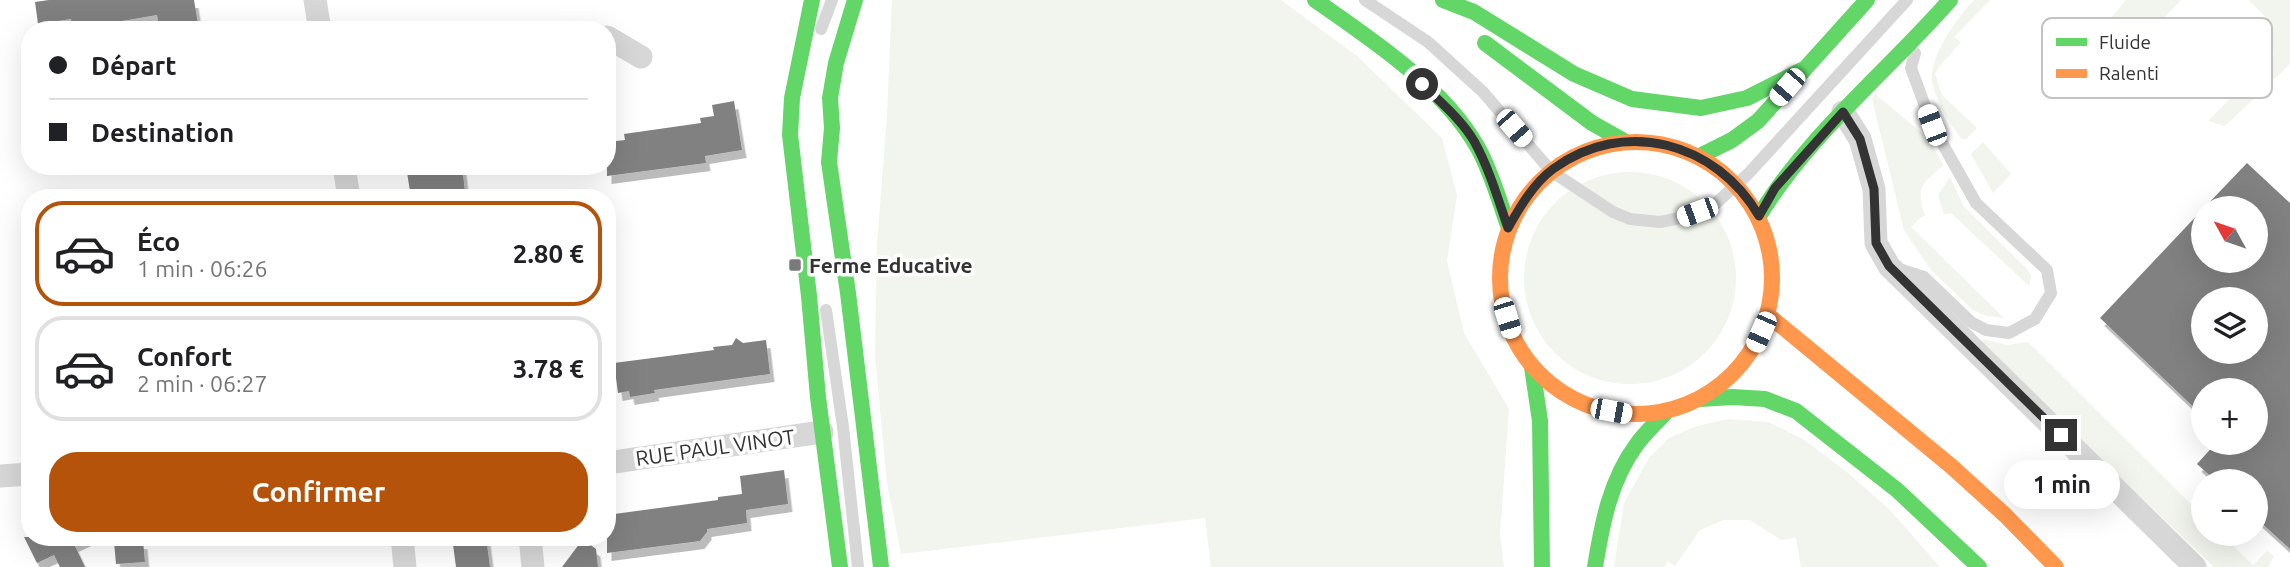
<!DOCTYPE html>
<html lang="fr">
<meta charset="utf-8">
<style>
:root{--surface:#fff;--page:#f2f2f2;--text:#202124;--muted:#757577;--line:#e0e0e0;--accent:#b45309}
body{margin:0;font-family:Ubuntu,sans-serif;background:var(--page);color:var(--text);height:100vh;display:flex;flex-direction:column;font-size:26px;white-space:nowrap}
*{box-sizing:border-box;margin:0}
p{font-size:23px;color:var(--muted)}
.icon{flex:none;width:38px;height:38px;fill:none;stroke:currentColor;stroke-width:2;stroke-linecap:round;stroke-linejoin:round}
.map{position:relative;flex:1;overflow:hidden}
.drawer{position:absolute;left:21px;top:189px;width:595px;height:357px;display:flex;flex-direction:column;background:var(--surface);border-radius:28px;box-shadow:0 7px 28px #0002}
.drawer>*{flex:none}
.top-card{position:absolute;left:21px;top:21px;width:595px;height:154px;border-radius:28px;box-shadow:0 7px 28px #0002;display:grid;align-content:center;height:154px;padding:0 28px;background:var(--surface)}
.needle{width:46px;rotate:310deg}
.tools{position:absolute;left:2191px;top:196px;display:grid;gap:14px}
.tools a{display:grid;place-items:center;width:77px;height:77px;border-radius:50%;background:var(--surface);box-shadow:0 7px 28px #0002;font-size:35px}
.end{position:absolute;width:32px;height:32px;margin:-16px;border:9px solid #333;background:#fff;box-shadow:0 0 0 4px #fff}
.from{border-radius:50%}
.bubble{position:absolute;height:49px;border-radius:24px;background:var(--surface);box-shadow:0 7px 28px #0002;font-size:23px;font-weight:700;line-height:49px;text-align:center}
.car{position:absolute;width:21px;height:42px;margin:-21px -10px;border-radius:9px;box-shadow:0 0 5px 2px #0007;background:linear-gradient(#fff 24%,#345 0 40%,#fff 0 76%,#345 0 86%,#fff 0)}
.top-card b{display:flex;align-items:center;gap:24px;height:66px;font-size:26px}
.top-card b+b{border-top:2px solid var(--line)}
.top-card i{width:18px;height:18px;background:var(--text)}
ul{padding:12px 0 0;list-style:none}
li{display:flex;align-items:center;gap:21px;height:105px;margin:0 14px 10px;padding:0 14px;border:4px solid var(--line);border-radius:28px}
li div{flex:1}
li b{display:block;font-size:26px}
li em{font-style:normal;font-weight:700}
li.current{border-color:var(--accent)}
li>.icon{width:63px;height:63px;stroke-width:1.5}
.primary-button{display:flex;gap:14px;margin-top:auto;padding:14px 28px}
.primary-button a{flex:1;height:80px;border-radius:28px;background:var(--accent);color:#fff;font-size:28px;font-weight:700;line-height:80px;text-align:center}
.map>svg:first-child{display:block}
</style>
<div class="map">
<svg width="2290" height="567" viewBox="0 0 2290 567">
<defs>
<filter id="shadow"><feDropShadow dx="4.5" dy="8" stdDeviation="0" flood-color="#0004"/></filter>
</defs>
<rect width="100%" height="100%" fill="#fff"/>
<!-- green -->
<g fill="#f1f5ed">
<path d="M892,0H1281L1357,56L1442,138L1457,195L1447,261L1464,333L1509,409L1500,534L1504,567H1211L1205,518L901,554L887,483L875,356L877,245L887,115Z"/>
<path d="M1974,0H1990L1954,37L1961,42L1938,68L1935,74L1942,95L1977,128L1966,139L1961,138C1949,122 1938,105 1933,86C1926,60 1957,18 1974,0Z"/>
<path d="M2126,0H2181L2135,48L2108,22Z"/>
<path d="M2249,0H2290V64L2225,126L2208,121L2274,54L2259,40L2274,25Z"/>
<path d="M1875,94L1929,139L1943,165C1922,186 1915,185 1925,216L1921,217L1911,227L2004,318L1987,316L1973,310L1931,270L1904,230L1872,99Z"/>
<path d="M1983,142L2011,174L1993,193L1971,154Z"/>
<circle cx="1630" cy="278" r="106"/>
<path d="M1950,177L1964,207L2027,269L2031,276L2029,286L1951,213L1944,214L1938,195Z"/>
<path d="M1983,339L2007,345L2028,342L2203,516V534H2221L2253,565L2267,551L2274,556L2268,567H2214L1980,344Z"/>
<path d="M1729,419L1768,422L1803,439L1848,473L1889,509L1940,567H1801L1796,538L1781,540L1750,520H1724L1700,530L1675,566L1667,561L1665,567H1614L1624,503L1649,458L1669,438L1697,426Z"/>
</g>
<!-- building -->
<g fill="#818181" fill-rule="evenodd" filter="url(#shadow)">
<path d="M49,0H194L199,30H160L157,15L116,22L117,30H73L71,19L38,24L35,2Z"/>
<path d="M734,101L742,150L705,156L706,163L607,176V142L625,140L624,134L701,123L700,118L714,116L712,105Z"/>
<path d="M2247,163L2290,203V549L2256,518V481H2216L2197,464L2216,443H2256V390H2203V416L2100,318L2203,209V261H2256V208H2204ZM2203,299H2256V352H2203Z"/>
<path d="M406,166H462L465,192L411,198Z"/>
<path d="M736,338L743,343L766,340L770,374L654,390L655,393L630,397L629,391L618,393L614,363L714,350L713,347L732,345Z"/>
<path d="M784,470L788,504L746,510L747,523L707,529V532L700,541L607,553V515L718,500V497L742,494L740,476Z"/>
<path d="M24,537H89L74,544L85,567H60L54,555L37,563Z"/>
<path d="M452,537H486L490,567H456Z"/>
<path d="M583,539L596,549L598,567H562Z"/>
<path d="M143,541L145,562L116,564L114,542Z"/>
</g>
<g fill="none" stroke-linecap="round" stroke-linejoin="round">
<!-- lane -->
<g stroke="#d7d7d7" stroke-width="12">
<path d="M1365,0L1428,42L1483,92L1551,171L1613,212L1630,219L1660,222L1680,218L1714,205L1748,174L1907,0"/>
<path d="M821,29L832,0"/>
<path d="M1899,269L1924,277L1971,322L1986,330L2009,333L2035,319L2051,293L2047,270L1976,203L1932,125L1911,68L1915,53"/>
<path d="M826,310L843,427L858,567"/>
</g>
<!-- street -->
<g stroke="#d7d7d7" stroke-width="23">
<path d="M315,0L320,30"/>
<path d="M607,37L641,57"/>
<path d="M1843,112L1860,139L1874,189L1876,243L1889,266L2195,567"/>
<path d="M344,166L349,198"/>
<path d="M607,463L822,432"/>
<path d="M0,476L30,474"/>
<path d="M402,537L405,567"/>
<path d="M530,537L533,567"/>
</g>
<!-- fast -->
<g stroke="#63d668" stroke-width="16">
<path d="M812,0L792,98L790,135L809,296L818,397L840,567"/>
<path d="M855,0L836,63L830,98L832,128L829,162L848,293L881,567"/>
<path d="M1315,0C1371,39 1444,87 1478,148C1492,173 1499,201 1509,228"/>
<path d="M1443,0L1474,12L1574,74L1632,99L1701,108L1747,98L1802,70"/>
<path d="M1485,43L1592,123L1624,141"/>
<path d="M1700,156L1732,140L1758,121L1867,0"/>
<path d="M1759,216C1809,134 1887,72 1950,0"/>
<path d="M1532,367L1540,421L1542,567"/>
<path d="M1700,399L1733,397L1765,399L1796,411L1897,490L1979,567"/>
<path d="M1595,567C1602,524 1610,480 1637,444C1645,433 1656,423 1666,412"/>
</g>
<!-- slow -->
<g stroke="#ff974d" stroke-width="16">
<circle cx="1636" cy="278" r="136"/>
<path d="M1768,315L1951,466L2005,515L2056,567"/>
</g>
</g>
<g fill="none" stroke-linecap="round" stroke-linejoin="round">
<!-- route -->
<path stroke="#333" stroke-width="9" d="M1422,84C1440,102 1461,119 1474,141C1489,168 1498,199 1508,228C1520,207 1533,184 1553,169C1624,117 1716,142 1759,216L1775,188L1843,112L1860,139L1874,189L1876,243L1889,266L2061,435"/>
</g>
<!-- markers -->
<rect fill="#7a7a7a" stroke="#fff" stroke-width="2.5" x="788" y="258" width="14" height="14" rx="3.5"/>
<g text-anchor="middle" dominant-baseline="central" stroke-width="7" stroke-linejoin="round" paint-order="stroke">
<!-- poi labels -->
<g font-size="21" font-weight="bold" fill="#333" stroke="#fff" text-anchor="start">
<text x="809" y="265">Ferme Educative</text>
</g>
<!-- street labels -->
<g font-size="21" fill="#333" stroke="#fff">
<text transform="translate(715 447) rotate(-8)">RUE PAUL VINOT</text>
</g>
</g>
<!-- legend -->
<rect x="2042" y="18" width="230" height="80" rx="10" fill="#fff" stroke="#c2c2c2" stroke-width="2"/>
<rect x="2056" y="38" width="31" height="8" fill="#63d668"/>
<rect x="2056" y="69" width="31" height="9" fill="#ff974d"/>
<g font-size="19" fill="#333">
<text x="2099" y="49">Fluide</text>
<text x="2099" y="80">Ralenti</text>
</g>
</svg>
<div class="tools">
<a><svg class="needle" viewBox="-14 -14 28 28"><path d="M0-13l5 13h-10z" fill="#e53935"/><path d="M0 13l5-13h-10z" fill="#757577"/></svg></a>
<a><svg class="icon" aria-label="layers" viewBox="0 0 24 24"><path d="M12 4l9 5-9 5-9-5zM3 14l9 5 9-5"/></svg></a>
<a>+</a>
<a>−</a>
</div>
<i class="end from" style="left:1422px;top:84px"></i>
<i class="end" style="left:2061px;top:435px"></i>
<div class="bubble" style="left:2004px;top:460px;width:116px">1 min</div>
<i class="car" style="left:1787px;top:87px;rotate:221deg"></i>
<i class="car" style="left:1932px;top:125px;rotate:339deg"></i>
<i class="car" style="left:1514px;top:128px;rotate:139deg"></i>
<i class="car" style="left:1697px;top:212px;rotate:250deg"></i>
<i class="car" style="left:1507px;top:318px;rotate:163deg"></i>
<i class="car" style="left:1761px;top:332px;rotate:204deg"></i>
<i class="car" style="left:1611px;top:411px;rotate:101deg"></i>
<div class="top-card">
<b><i class="from"></i>Départ</b>
<b><i></i>Destination</b>
</div>
<section class="drawer">
<ul>
<li class="current"><svg class="icon" aria-label="car" viewBox="0 0 24 24"><path d="M5 17H2v-5l4-1 3-4h7l3 4 3 1v5h-3M9 17h6M6 11h13"/><circle cx="7" cy="17" r="2"/><circle cx="17" cy="17" r="2"/></svg><div><b>Éco</b><p>1 min · 06:26</p></div><em>2.80 €</em></li>
<li><svg class="icon" aria-label="car" viewBox="0 0 24 24"><path d="M5 17H2v-5l4-1 3-4h7l3 4 3 1v5h-3M9 17h6M6 11h13"/><circle cx="7" cy="17" r="2"/><circle cx="17" cy="17" r="2"/></svg><div><b>Confort</b><p>2 min · 06:27</p></div><em>3.78 €</em></li>
</ul>
<div class="primary-button"><a>Confirmer</a></div>
</section>
</div>
